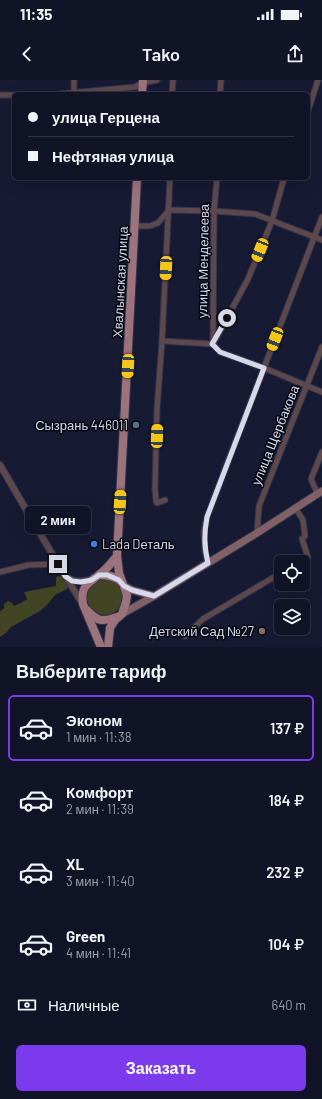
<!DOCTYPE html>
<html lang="ru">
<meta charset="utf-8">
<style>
:root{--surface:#111426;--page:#1a1d2e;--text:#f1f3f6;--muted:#9c9ea7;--line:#303343;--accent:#7c3aed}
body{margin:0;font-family:Barlow,sans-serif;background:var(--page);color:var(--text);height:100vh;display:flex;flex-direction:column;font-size:15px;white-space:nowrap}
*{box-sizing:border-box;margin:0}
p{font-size:13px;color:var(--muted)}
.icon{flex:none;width:22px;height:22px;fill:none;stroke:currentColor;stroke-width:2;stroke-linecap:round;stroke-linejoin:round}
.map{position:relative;height:567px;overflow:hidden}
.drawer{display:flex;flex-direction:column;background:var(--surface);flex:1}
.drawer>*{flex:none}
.top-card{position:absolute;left:12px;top:12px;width:298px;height:88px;border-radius:6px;box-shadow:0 4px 16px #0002,0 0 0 1px var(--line);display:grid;align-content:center;height:88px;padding:0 16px;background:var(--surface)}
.controls{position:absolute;left:274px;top:475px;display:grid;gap:8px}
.controls a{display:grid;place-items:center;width:36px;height:36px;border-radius:6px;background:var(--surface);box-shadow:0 4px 16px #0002,0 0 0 1px var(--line);font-size:20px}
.end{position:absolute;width:18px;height:18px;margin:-9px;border:5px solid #d5d9ea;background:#111;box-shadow:0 0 0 2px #111}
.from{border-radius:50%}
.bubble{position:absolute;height:28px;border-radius:6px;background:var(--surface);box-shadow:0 4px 16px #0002,0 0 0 1px var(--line);font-size:13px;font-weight:600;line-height:28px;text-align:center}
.car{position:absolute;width:12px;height:24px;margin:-12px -6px;border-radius:5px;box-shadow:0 0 3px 1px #0007;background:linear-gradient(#f5c518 24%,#345 0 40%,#f5c518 0 76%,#345 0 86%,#f5c518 0)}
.top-card b{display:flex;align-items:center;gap:14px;height:38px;font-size:15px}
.top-card b+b{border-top:1px solid var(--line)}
.top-card i{width:10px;height:10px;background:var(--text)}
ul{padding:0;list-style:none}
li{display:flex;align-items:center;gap:12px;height:66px;margin:0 8px 6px;padding:0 8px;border:2px solid transparent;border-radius:6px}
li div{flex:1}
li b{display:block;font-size:15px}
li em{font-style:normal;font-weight:600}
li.current{border-color:var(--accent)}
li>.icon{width:36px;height:36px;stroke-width:1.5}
h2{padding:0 16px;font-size:18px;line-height:48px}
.pay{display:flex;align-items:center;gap:10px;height:44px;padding:0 16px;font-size:15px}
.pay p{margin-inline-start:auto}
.primary-button{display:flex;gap:8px;margin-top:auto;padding:8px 16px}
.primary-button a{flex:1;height:46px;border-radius:6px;background:var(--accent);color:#fff;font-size:16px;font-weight:600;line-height:46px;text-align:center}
.status{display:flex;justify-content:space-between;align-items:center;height:28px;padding:0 20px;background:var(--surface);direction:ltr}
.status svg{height:11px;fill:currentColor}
header{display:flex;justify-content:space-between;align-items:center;height:52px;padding:0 16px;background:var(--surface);font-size:18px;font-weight:600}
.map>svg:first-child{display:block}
</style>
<div class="status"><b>11:35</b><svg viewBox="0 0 49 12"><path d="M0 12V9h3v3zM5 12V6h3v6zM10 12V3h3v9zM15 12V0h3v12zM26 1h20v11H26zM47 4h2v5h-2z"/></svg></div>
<header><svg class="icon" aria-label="back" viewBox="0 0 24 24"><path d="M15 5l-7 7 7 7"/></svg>Tako<svg class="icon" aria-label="share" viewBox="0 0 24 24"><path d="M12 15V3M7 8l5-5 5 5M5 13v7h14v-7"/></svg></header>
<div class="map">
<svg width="322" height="567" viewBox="0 0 322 567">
<rect width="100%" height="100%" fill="#171a33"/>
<!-- green -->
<g fill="#414523">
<path d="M58,496L62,497L68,507L67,509L55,515L48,524L40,531L11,547L6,553L0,557V531L2,530L4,528V524L8,521L12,523L14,526L21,523L27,519L24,512L56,506V498Z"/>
<circle cx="105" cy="517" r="18"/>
</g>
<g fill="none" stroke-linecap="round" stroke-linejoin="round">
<!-- minor casing -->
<g stroke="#32354d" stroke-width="7">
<g id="minor">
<path d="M74,13V0"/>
<path d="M59,14L135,7L142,3L157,0"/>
<path d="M172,14L173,0"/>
<path d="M220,14L221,0"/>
<path d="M0,15H14"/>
<path d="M308,31L318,0"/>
<path d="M135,146H150L158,143L169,130L214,131L255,134L322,160"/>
<path d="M162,261L213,264L220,272L264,288L322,312"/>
<path d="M213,263L214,131L217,98"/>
<path d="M213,264L248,199L272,141L284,98"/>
<path d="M318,415L311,399L322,372"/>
<path d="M165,420L157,423L156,421L155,409L157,329L162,261L170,98"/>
<path d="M296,429L303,440L305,456L302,459L308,477L299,482"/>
<path d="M257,453L259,426L322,267"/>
<path d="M208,483L205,471L204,452L207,437L227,384L322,137"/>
<path d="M0,492L28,485L58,484"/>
<path d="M185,556L203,539L281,493"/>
</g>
</g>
<!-- tertiary casing -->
<g stroke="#32354d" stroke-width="8">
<g id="tertiary">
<path d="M0,385L58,484L82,523"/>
<path d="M68,498C75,503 83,501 92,500"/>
</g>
</g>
<!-- secondary casing -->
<g stroke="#32354d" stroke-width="9">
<g id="secondary">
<path d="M124,506L132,510L154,516"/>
<path d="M122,534L154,516L257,453L322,411"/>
</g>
</g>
<!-- primary casing -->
<g stroke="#32354d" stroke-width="10">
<g id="primary">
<path d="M142,14L143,0"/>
<path d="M99,495C108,495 116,496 122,503"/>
<path d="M87,530C98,542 102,542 117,537"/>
<path d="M101,567L83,524C80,506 88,504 100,494C107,489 112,482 117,476"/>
<path d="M108,567L110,548L115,540L122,534L126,522L127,515L119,493L117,476L137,98"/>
</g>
</g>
<!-- minor -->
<use href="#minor" stroke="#5d484c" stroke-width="5"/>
<!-- tertiary -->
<use href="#tertiary" stroke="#5d484c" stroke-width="6"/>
<!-- secondary -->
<use href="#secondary" stroke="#816066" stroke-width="7"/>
<!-- primary -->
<use href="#primary" stroke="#9d737b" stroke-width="8"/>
</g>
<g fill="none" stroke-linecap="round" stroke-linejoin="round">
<!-- route -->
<path stroke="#d5d9ea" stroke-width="5" d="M58,484L65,496L72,501L81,502L92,500L99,495H107L119,500L124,506L132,510L154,516L208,483C204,466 204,454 207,437L264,288L220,272L212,264L227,238"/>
</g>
<!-- markers -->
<circle fill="#5c6f8a" stroke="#050610" stroke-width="1.5" cx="136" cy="345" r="4"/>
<circle fill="#3f7fe0" stroke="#050610" stroke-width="1.5" cx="94" cy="464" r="4"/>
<circle fill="#8d6e63" stroke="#050610" stroke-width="1.5" cx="262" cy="551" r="4"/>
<g text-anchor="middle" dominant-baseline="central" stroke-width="3" stroke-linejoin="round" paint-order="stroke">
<!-- street labels -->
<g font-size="13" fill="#d5d9ea" stroke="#050610">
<text transform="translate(203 181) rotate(-89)">улица Менделеева</text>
<text transform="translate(120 202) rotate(-87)">Хвалынская улица</text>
<text transform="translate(275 355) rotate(-68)">улица Щербакова</text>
</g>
<!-- poi labels -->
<g font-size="13" fill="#d5d9ea" stroke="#050610" text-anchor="end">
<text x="128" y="345">Сызрань 446011</text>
<text x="102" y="464" text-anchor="start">Lada Dеталь</text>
<text x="254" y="551">Детский Сад №27</text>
</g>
</g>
</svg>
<div class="controls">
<a><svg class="icon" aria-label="locate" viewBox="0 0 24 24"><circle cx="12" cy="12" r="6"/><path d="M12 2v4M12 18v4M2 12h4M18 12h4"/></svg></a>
<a><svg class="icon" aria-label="layers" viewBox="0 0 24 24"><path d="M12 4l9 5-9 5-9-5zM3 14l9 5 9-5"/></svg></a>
</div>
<i class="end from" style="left:227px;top:238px"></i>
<i class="end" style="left:58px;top:484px"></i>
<div class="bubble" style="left:25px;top:426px;width:66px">2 мин</div>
<i class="car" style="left:260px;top:170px;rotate:202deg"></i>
<i class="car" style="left:166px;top:188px;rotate:183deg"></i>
<i class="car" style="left:275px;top:259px;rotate:201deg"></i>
<i class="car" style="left:128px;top:286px;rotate:183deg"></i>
<i class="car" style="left:157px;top:356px;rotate:2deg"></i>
<i class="car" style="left:120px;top:422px;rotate:3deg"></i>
<div class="top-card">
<b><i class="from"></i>улица Герцена</b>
<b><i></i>Нефтяная улица</b>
</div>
</div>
<section class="drawer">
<h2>Выберите тариф</h2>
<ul>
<li class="current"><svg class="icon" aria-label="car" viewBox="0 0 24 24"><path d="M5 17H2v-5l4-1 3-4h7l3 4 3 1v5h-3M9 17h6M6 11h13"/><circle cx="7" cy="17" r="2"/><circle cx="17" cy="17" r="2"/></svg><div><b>Эконом</b><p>1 мин · 11:38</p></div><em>137 ₽</em></li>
<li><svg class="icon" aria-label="car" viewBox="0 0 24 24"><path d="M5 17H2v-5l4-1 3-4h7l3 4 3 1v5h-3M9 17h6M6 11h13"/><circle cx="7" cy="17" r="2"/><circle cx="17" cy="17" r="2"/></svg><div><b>Комфорт</b><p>2 мин · 11:39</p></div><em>184 ₽</em></li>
<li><svg class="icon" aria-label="car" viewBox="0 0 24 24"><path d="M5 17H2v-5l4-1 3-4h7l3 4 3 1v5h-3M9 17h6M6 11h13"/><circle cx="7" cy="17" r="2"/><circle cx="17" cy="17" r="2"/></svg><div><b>XL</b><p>3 мин · 11:40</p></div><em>232 ₽</em></li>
<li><svg class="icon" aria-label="car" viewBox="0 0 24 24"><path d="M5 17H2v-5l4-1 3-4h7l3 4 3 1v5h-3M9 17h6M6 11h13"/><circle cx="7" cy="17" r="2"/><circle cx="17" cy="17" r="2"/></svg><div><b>Green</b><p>4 мин · 11:41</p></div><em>104 ₽</em></li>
</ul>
<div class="pay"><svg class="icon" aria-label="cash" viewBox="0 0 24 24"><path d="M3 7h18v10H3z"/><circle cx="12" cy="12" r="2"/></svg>Наличные<p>640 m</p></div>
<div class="primary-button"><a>Заказать</a></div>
</section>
